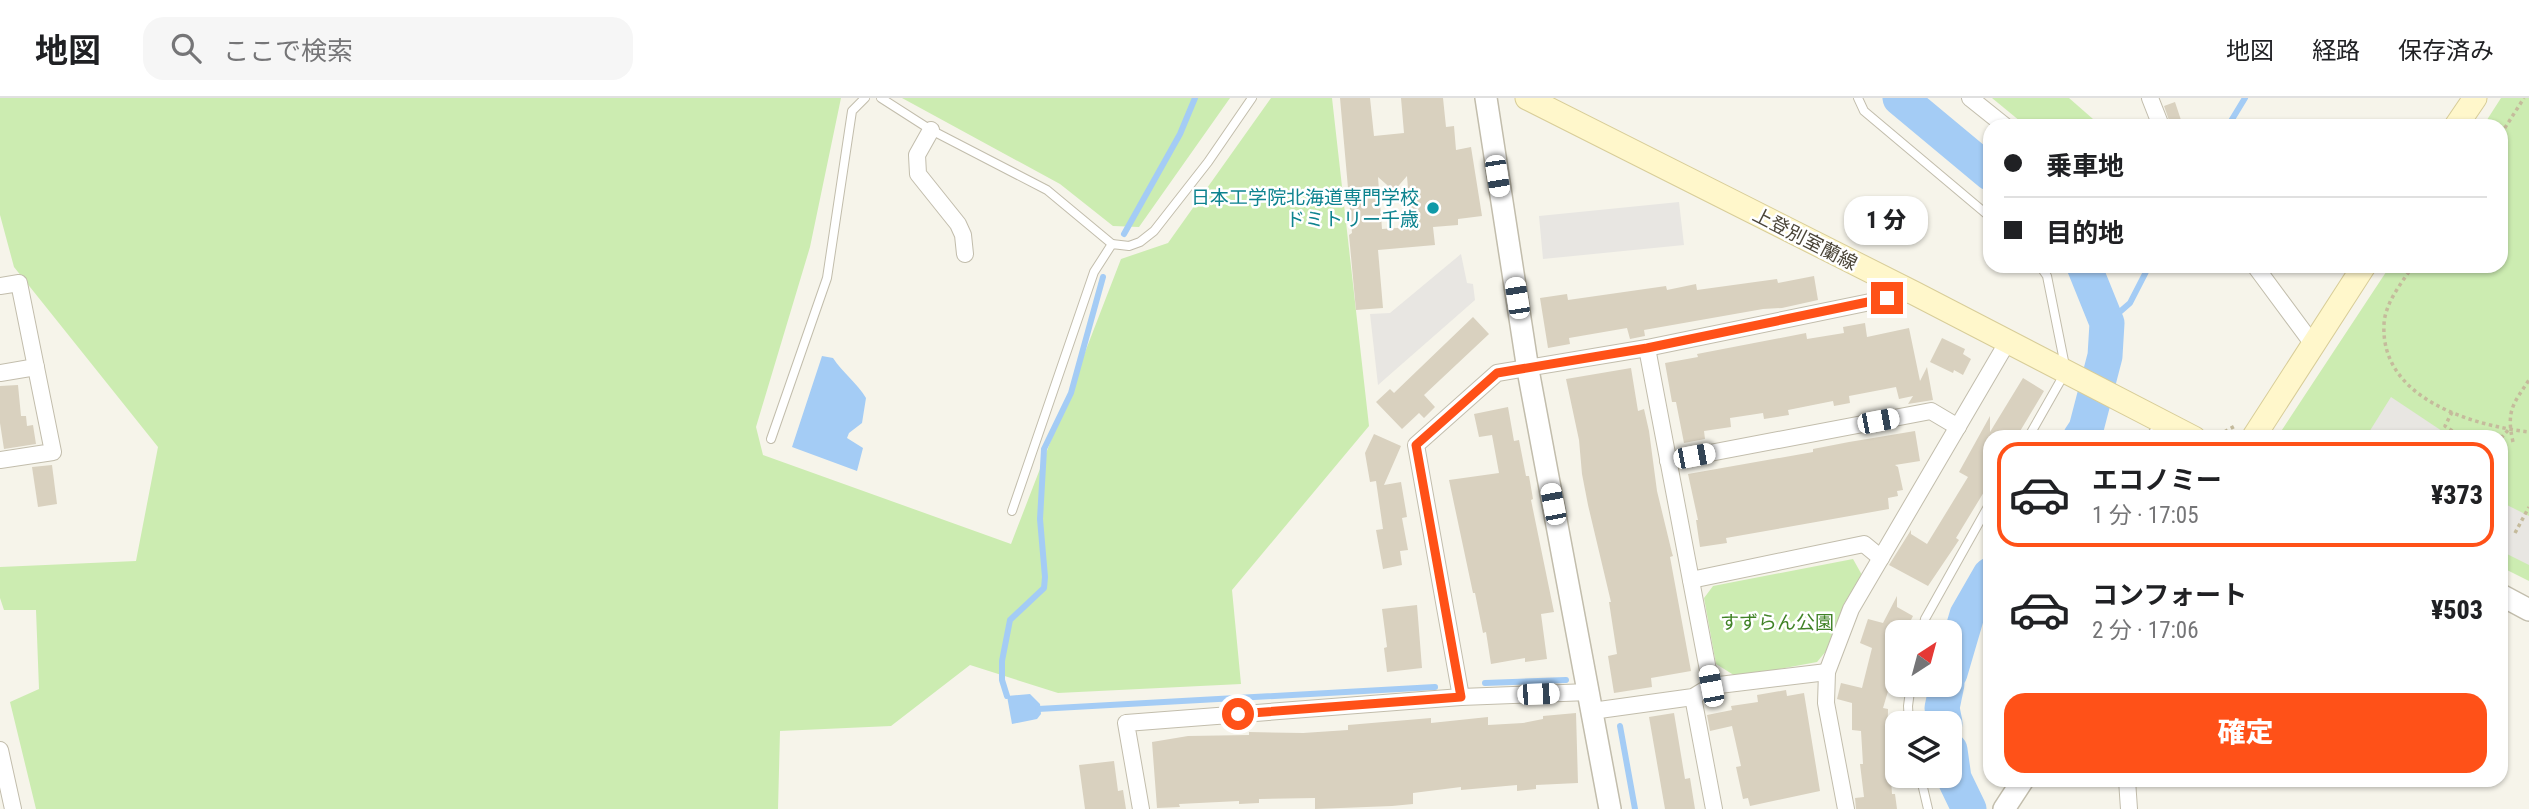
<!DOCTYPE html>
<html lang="ja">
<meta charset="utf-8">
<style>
:root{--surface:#fff;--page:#f6f6f6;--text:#202124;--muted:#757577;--line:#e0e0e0;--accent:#ff5118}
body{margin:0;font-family:"Roboto Condensed","Noto Sans JP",sans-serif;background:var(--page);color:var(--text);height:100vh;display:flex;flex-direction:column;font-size:26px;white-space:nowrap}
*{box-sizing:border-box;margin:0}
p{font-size:23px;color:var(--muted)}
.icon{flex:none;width:38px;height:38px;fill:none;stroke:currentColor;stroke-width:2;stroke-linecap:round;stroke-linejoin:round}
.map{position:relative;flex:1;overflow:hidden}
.details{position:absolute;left:1983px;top:332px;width:525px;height:357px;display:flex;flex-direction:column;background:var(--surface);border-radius:21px;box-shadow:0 2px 5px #0004}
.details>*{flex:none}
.top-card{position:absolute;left:1983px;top:21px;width:525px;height:154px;border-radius:21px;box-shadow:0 2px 5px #0004;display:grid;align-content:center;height:154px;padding:0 21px;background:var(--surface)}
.needle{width:46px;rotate:36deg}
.buttons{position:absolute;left:1885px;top:522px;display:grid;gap:14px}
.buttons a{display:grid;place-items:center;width:77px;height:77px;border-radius:14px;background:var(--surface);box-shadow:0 2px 5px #0004;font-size:35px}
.end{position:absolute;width:32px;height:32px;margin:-16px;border:9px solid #ff5118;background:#fff;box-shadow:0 0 0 4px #fff}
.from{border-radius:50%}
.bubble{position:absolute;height:49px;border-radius:21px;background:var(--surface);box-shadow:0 2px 5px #0004;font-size:23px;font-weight:800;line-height:49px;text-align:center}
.car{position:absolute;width:21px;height:42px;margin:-21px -10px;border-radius:9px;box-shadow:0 0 5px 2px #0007;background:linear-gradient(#fff 24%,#345 0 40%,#fff 0 76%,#345 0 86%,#fff 0)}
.top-card b{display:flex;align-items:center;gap:24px;height:66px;font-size:26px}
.top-card b+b{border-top:2px solid var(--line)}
.top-card i{width:18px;height:18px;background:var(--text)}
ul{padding:12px 0 0;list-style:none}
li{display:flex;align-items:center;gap:21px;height:105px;margin:0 14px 10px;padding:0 7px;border:4px solid transparent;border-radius:21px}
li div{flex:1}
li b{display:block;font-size:26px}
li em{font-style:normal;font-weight:800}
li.on{border-color:var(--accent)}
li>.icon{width:63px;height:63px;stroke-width:1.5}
.primary-button{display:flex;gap:14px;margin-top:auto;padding:14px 21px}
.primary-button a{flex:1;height:80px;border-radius:21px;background:var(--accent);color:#fff;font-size:28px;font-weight:800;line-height:80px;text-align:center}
header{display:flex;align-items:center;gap:42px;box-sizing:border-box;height:98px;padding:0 35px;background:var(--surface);border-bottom:2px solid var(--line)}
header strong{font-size:33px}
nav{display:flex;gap:38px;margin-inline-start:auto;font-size:24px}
.search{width:490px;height:63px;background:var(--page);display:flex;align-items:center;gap:18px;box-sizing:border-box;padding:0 24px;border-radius:21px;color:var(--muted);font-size:26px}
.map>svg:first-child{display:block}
</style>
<header>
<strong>地図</strong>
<div class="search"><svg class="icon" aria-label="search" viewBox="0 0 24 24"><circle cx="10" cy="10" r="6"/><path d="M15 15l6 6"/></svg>ここで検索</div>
<nav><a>地図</a><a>経路</a><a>保存済み</a></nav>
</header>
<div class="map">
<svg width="2529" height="711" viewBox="0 0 2529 711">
<rect width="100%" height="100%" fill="#f6f4ea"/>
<!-- green -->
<g fill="#ccecb1">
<path d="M0,0H841L810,149L756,329L763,357L1011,446L1121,161L1168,145L1271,0H1332L1369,328L1232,492L1241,586L1058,595L970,567L891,628L780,633L778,711H36L10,604L39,591L36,512H4L0,500V469L136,463L158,349L14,169L0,117Z"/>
<path d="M902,0H1230L1139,129L1113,128L1060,86Z"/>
<path d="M1992,0H2069L2101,28H2026Z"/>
<path d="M2501,0H2529V483L2501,469V340H2279L2278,338L2390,168H2501V28H2483Z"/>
<path d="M1853,461L1862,477L1845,504L1827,552L1817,564L1737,579L1716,566L1704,500L1713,488Z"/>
</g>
<!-- parking -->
<g fill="#e8e6e2">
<path d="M1679,104L1684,147L1543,161L1539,118Z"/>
<path d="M1461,156L1467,185L1473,186L1475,202L1378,287L1370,216L1390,215Z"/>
<path d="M2391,299L2451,339H2366Z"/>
<path d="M2501,404L2529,418V467L2501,453Z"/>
</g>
<!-- water -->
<g fill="#a4ccf5">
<path d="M822,258L833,260C843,275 857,285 866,300L862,325L849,335L847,340L863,350L857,373L792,349Z"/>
<path d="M1030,596L1040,606L1041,616L1037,621L1012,626L1007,598Z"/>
</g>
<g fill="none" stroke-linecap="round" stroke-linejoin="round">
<!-- stream -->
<g stroke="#a4ccf5" stroke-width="6">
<path d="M2228,28L2245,0"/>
<path d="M1124,136L1180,36L1195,0"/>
<path d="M2107,225L2130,205L2149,168"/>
<path d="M1485,585L1566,582"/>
<path d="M1007,598L1002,582V563L1010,522L1044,490L1045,479L1040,421L1044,351L1071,295L1103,179"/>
<path d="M1038,611L1435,589"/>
<path d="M1620,628L1635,711"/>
</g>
<!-- river -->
<g stroke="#a4ccf5" stroke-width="35">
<path d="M1900,0L1990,75"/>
<path d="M2080,340L2086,331L2105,258L2107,225L2084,168"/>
<path d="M1950,575L1967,517L1990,477"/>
<path d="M1945,625L1942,610L1947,586"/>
<path d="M1950,652L1954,680L1969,711"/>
</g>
</g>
<!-- building -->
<g fill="#d9d1bf" fill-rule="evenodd">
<path d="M1340,0H1370L1374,38L1404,35L1401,0H1443L1446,29L1454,28L1456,52L1471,49L1482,118L1458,121V127L1433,129L1435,147L1378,152L1383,210L1356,212L1349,137L1352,135ZM1407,78L1411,129L1382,131L1378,79L1394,93Z"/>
<path d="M2175,4L2182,25L2171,28L2164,8Z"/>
<path d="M1814,178L1818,202L1782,210L1763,211L1644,232L1645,238L1630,241L1627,230L1569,240L1570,246L1548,250L1540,200L1567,196L1568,202L1666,188L1667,192L1696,186L1697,192L1777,181L1778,185Z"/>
<path d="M1473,219L1489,236L1424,297L1435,309L1424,320L1419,315L1402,331L1376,304L1390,291L1394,295Z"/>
<path d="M1865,225L1867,239L1909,230L1920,283L1927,269L1933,302L1908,306L1913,298L1899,301L1896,289L1849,298L1850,305L1834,308L1833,303L1788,312L1789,317L1764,321L1763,315L1730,320L1731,329L1704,333L1705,341L1684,345L1676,304H1672L1665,265L1698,259L1697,256L1806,235L1807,241L1844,235L1843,229Z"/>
<path d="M1942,240L1965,251L1963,256L1971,261L1963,277L1954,272L1953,275L1930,264Z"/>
<path d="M1631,270L1638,313L1644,311L1649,333L1657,393L1672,455L1673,458L1670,459L1691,573L1651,580L1652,589L1614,595L1608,558L1617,556L1609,504H1611L1588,407L1582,376L1579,342L1566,281Z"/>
<path d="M2023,280L2044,293L2016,340H1990V384L1956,440L1959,442L1928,488L1889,467L1911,432V436L1927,446L1968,379L1959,374L1990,318V334Z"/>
<path d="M18,287L21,318H26L27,328L33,327L36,346L4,351L0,325V288Z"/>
<path d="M1508,309L1514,343L1519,342L1526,378H1529L1533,401L1531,402L1554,514L1541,516L1547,561L1525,564V560L1491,566L1486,534L1483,535L1475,495H1473L1449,382L1499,375L1492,337L1479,339L1474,316Z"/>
<path d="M1915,333L1920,363L1895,367L1898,369L1903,392L1897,393L1898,398L1888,400L1889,411L1726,440L1727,445L1700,449L1696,422H1698L1688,376L1813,354V351L1849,344Z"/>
<path d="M1374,336L1401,348L1384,387L1401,384L1407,419L1402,420L1408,452L1400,453L1402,467L1383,471L1376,432L1383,431L1376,383L1370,384L1365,355Z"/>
<path d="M52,367L57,406L38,409L32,369Z"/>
<path d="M1897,498V509L1913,518L1905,534H1897V563L1883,610L1888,611L1887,653L1889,652L1892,696H1895L1897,711H1856L1855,700L1864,699L1860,666H1863L1861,633L1852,632V605L1837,601L1841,585L1862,590L1872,550L1860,545L1868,521L1883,525Z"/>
<path d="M1417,507L1422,570L1387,574L1384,550L1387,549L1382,511Z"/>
<path d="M1786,592L1787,598L1804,595L1820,693L1750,708L1748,700L1743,701L1736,669L1741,668L1732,628L1710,633L1707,617L1732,612L1731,608L1758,604L1757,597Z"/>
<path d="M1576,615L1578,685L1536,687V691L1517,693V687L1461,692V689L1413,695V706L1392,708L1315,711V700L1259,701V705L1239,706V703L1179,706L1180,709L1157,710L1152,644L1188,638L1249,637V634L1303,635L1348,632V627L1431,620V625L1488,619V627L1523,625L1543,621V618Z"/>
<path d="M1674,615L1685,681L1690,680L1695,711H1665L1649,619Z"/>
<path d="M1114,663L1118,693L1123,692L1126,711H1085L1079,667Z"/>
</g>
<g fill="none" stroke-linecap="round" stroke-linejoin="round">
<!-- service casing -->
<g stroke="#c2bdac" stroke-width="10">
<g id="service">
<path d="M881,0L931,32L1047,92L1112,146"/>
<path d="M1858,0L1864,13L1990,119"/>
<path d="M2028,340L2066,273L2047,178L2040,168"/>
<path d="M2149,340L2160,325"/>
<path d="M771,341L827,180L852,13L865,0"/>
<path d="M1012,413L1094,174L1112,146L1129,148L1140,144L1154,133L1208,64L1252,0"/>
<path d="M1922,534L1925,521L1990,405"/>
<path d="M1909,625L1908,608L1911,586"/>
<path d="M1920,677L1928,711"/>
</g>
</g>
<!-- minor casing -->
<g stroke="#c2bdac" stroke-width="18">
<g id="minor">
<path d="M1970,0L2005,28"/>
<path d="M2150,0L2161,28"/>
<path d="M931,32L917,57L918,76L958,126L963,137L965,156"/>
<path d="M2255,168L2312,245"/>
<path d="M0,188L19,185L53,354L0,362"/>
<path d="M1647,250L1711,588"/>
<path d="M0,275L36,269"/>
<path d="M1668,363L1931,313L1958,329"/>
<path d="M1691,482L1864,446L1881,460"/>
<path d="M1461,599L1416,347L1497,275L1647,250L1914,195"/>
<path d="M1693,599L1714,711"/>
<path d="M1592,613L1693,599L1711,588L1827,574"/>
<path d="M0,652L13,711"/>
<path d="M2127,682L2129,711"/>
<path d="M1141,711L1126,625L1461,599L1589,594"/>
<path d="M1846,711L1826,605L1827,574L1851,511L2008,243"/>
</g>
</g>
<!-- tertiary casing -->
<g stroke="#c2bdac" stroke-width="24">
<g id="tertiary">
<path d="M1486,0L1528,272L1610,711"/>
<path d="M2501,497L2529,512"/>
<path d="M2004,711L2023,682"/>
</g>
</g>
<!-- secondary casing -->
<g stroke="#d8cd98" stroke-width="25">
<g id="secondary">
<path d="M1527,0L1914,195L2194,340"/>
<path d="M2456,28L2475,0"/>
<path d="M2253,340L2364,168"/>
</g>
</g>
<!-- path -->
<g stroke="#c5bb9c" stroke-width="3.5" stroke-dasharray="3.5 3.5" stroke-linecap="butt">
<path d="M2501,36L2524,0"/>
<path d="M2413,168C2402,184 2385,205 2384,226C2380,300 2470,327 2529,334"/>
<path d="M2452,314L2445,328L2463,340"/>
<path d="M2222,340L2224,334L2235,328"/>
<path d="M2501,340L2510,330"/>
<path d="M2513,344C2506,313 2513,306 2529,282"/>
<path d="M2515,435L2529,409"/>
</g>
<!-- service -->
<use href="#service" stroke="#fff" stroke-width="8"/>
<!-- minor -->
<use href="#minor" stroke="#fff" stroke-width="16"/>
<!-- tertiary -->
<use href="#tertiary" stroke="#fff" stroke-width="21"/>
<!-- secondary -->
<use href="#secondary" stroke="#fff7cb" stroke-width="23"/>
</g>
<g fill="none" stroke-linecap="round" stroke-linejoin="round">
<!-- route -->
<path stroke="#ff5118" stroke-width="9" d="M1238,616L1461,599L1416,347L1497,275L1647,250L1887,200"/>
</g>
<!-- markers -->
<circle fill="#0f9aa8" stroke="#fff" stroke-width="2.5" cx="1433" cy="110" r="7"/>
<g text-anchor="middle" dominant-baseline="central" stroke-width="5" stroke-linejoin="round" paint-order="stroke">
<!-- culture labels -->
<g font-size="19" fill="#0d838f" stroke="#fff" text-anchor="end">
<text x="1419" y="99">日本工学院北海道専門学校<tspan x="1419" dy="22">ドミトリー千歳</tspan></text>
</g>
<!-- street labels -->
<g font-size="19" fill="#4b4538" stroke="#fff">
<text transform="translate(1805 141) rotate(27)">上登別室蘭線</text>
</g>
<!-- park labels -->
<g font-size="19" fill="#408226" stroke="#fff">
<text x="1777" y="524">すずらん公園</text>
</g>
</g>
</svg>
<div class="buttons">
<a><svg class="needle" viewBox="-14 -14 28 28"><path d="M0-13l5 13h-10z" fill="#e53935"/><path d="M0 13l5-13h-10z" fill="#757577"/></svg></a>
<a><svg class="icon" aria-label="layers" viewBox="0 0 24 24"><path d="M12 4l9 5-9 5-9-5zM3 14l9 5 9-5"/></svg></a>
</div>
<i class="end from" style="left:1238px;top:616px"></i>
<i class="end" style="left:1887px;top:200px"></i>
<div class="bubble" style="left:1844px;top:98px;width:84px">1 分</div>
<i class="car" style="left:1497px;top:78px;rotate:171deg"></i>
<i class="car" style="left:1517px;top:200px;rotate:351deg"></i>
<i class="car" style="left:1878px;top:323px;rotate:79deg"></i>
<i class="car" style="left:1694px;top:358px;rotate:79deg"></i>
<i class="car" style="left:1553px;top:406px;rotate:349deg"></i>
<i class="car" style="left:1711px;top:588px;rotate:349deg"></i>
<i class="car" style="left:1538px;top:596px;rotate:88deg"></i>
<div class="top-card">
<b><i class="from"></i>乗車地</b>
<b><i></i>目的地</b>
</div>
<section class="details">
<ul>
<li class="on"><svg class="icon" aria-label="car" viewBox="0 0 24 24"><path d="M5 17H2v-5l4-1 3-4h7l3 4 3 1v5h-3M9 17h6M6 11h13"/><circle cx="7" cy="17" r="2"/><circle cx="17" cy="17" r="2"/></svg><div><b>エコノミー</b><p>1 分 · 17:05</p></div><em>¥373</em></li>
<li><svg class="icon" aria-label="car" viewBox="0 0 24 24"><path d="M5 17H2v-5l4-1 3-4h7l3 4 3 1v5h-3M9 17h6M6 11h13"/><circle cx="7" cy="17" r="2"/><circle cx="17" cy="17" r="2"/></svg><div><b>コンフォート</b><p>2 分 · 17:06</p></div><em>¥503</em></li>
</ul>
<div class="primary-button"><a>確定</a></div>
</section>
</div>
